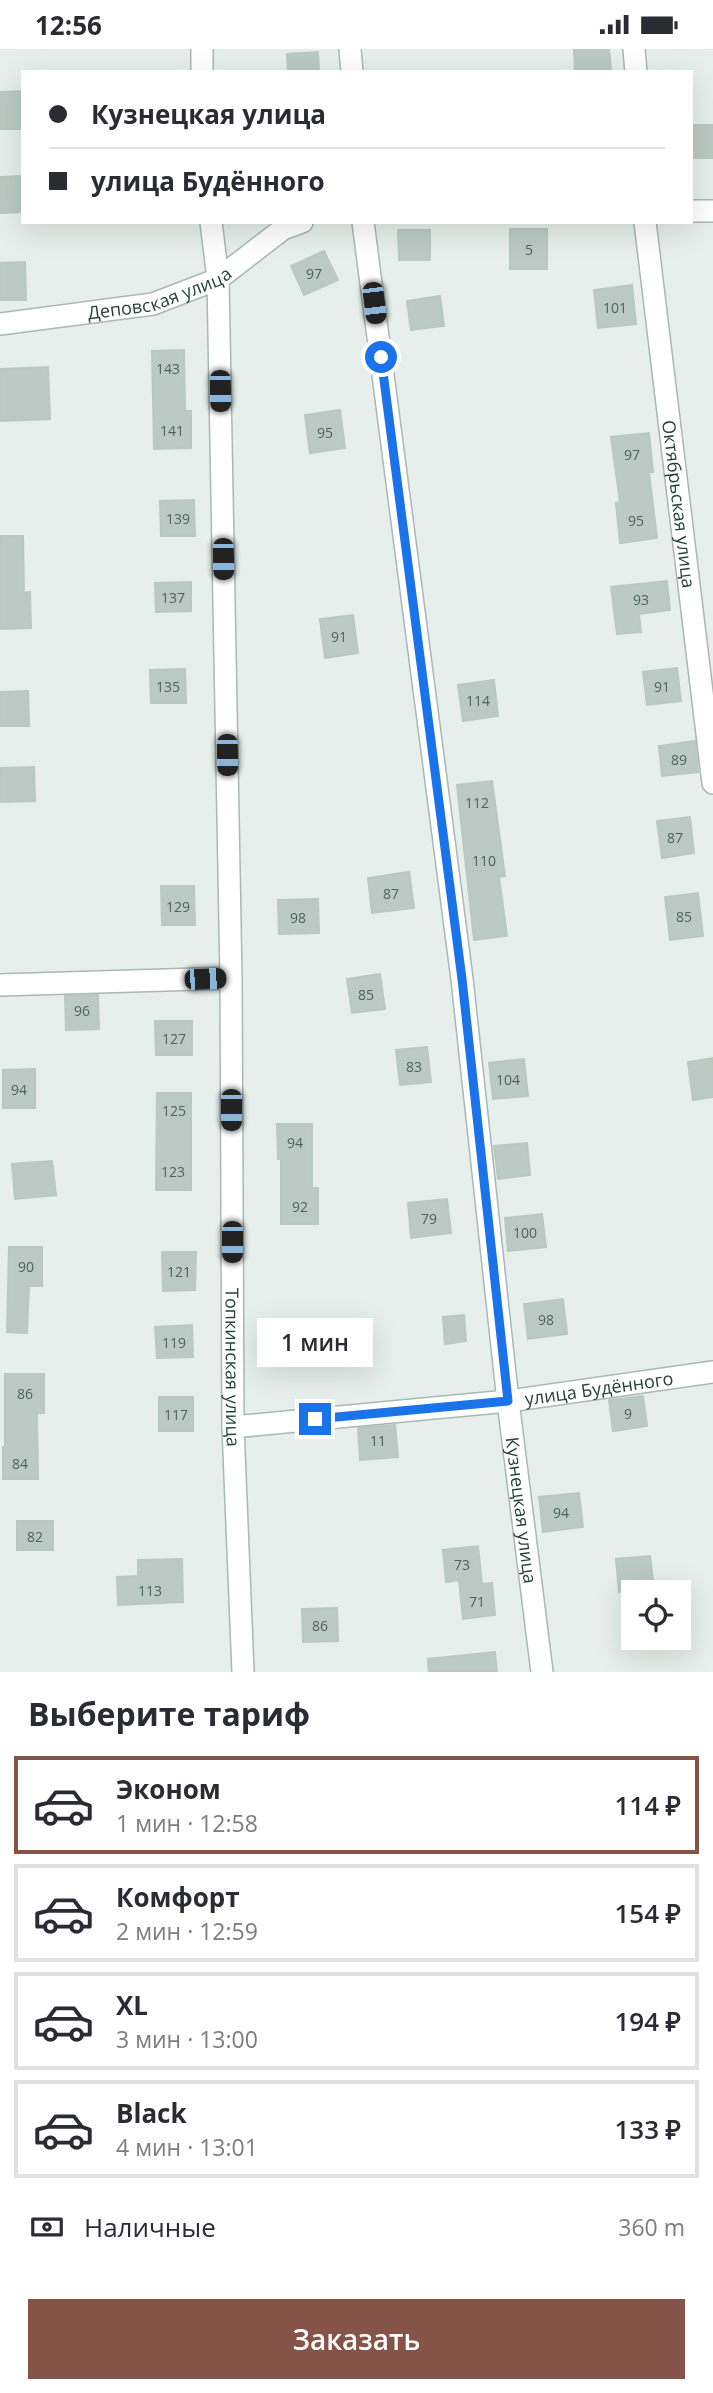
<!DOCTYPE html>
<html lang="ru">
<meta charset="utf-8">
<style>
:root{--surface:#fff;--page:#f2f2f3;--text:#2b2b33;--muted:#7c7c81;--line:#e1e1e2;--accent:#855347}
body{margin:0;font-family:"Open Sans",sans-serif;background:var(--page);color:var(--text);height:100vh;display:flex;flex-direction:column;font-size:26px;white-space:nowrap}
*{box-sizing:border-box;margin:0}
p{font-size:23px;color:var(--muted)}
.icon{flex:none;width:38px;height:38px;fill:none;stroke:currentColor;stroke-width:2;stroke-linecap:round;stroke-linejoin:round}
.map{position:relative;height:1623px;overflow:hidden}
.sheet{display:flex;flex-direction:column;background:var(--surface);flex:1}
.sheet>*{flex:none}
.banner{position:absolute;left:21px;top:21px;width:672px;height:154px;border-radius:0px;box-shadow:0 7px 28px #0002;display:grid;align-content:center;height:154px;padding:0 28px;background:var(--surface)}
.buttons{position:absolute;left:621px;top:1531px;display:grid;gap:14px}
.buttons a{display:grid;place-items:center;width:70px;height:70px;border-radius:0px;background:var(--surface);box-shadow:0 7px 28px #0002;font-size:35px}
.end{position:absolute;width:32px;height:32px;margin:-16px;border:9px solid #1a73e8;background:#fff;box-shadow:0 0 0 4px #fff}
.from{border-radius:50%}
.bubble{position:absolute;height:49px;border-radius:0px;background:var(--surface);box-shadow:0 7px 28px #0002;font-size:23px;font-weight:600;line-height:49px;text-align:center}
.car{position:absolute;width:21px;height:42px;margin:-21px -10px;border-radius:9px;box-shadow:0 0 5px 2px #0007;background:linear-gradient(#222 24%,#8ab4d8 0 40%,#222 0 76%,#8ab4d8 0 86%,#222 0)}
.banner b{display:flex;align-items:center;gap:24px;height:66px;font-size:26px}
.banner b+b{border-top:2px solid var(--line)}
.banner i{width:18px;height:18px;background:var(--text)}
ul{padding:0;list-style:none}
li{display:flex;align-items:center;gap:21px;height:98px;margin:0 14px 10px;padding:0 14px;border:4px solid var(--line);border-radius:0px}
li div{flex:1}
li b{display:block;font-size:26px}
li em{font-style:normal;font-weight:600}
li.current{border-color:var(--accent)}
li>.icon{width:63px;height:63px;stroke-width:1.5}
h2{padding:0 28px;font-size:32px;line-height:84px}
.pay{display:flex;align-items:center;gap:18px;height:77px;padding:0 28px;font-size:26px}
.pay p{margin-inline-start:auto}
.primary-button{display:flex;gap:14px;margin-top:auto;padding:14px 28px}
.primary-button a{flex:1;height:80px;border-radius:0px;background:var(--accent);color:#fff;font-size:28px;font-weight:600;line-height:80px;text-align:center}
.status{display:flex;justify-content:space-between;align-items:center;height:49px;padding:0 35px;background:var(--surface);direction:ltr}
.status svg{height:19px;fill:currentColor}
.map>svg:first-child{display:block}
</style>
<div class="status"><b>12:56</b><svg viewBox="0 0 49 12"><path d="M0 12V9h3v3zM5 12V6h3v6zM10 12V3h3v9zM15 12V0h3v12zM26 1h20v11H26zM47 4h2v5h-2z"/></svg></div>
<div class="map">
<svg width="713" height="1623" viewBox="0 0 713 1623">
<rect width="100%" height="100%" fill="#e6efeb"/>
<!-- building -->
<g fill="#bbcac4" stroke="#b8c9c2" stroke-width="2">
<path d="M574,0H609L611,21L575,23Z"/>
<path d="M318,3L319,23H288L287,5Z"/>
<path d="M23,42V80H0V43Z"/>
<rect x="691" y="76" width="22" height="33"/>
<path d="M23,127V163L0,164V128Z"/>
<rect x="510" y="180" width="37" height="40"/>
<path d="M398,181H430V211H399Z"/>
<path d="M324,202L338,231L304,246L291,217Z"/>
<path d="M25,213L26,251H0V214Z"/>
<path d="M632,236L636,275L598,279L594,241Z"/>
<path d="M440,247L444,277L411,281L407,252Z"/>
<path d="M184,301L185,362H191V399L154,400L152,302Z"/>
<path d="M48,318L50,370L0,372V320Z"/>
<path d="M340,361L345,399L310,404L305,366Z"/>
<path d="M649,384L653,423H649L657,489L620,494L616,454L620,453L611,388Z"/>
<path d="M194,451L195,487H161L160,452Z"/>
<path d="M0,487H23L24,544L30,543L31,579L0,580Z"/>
<path d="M667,532L670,561L639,565L641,583L617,585L611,538Z"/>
<path d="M191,533V562L156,563L155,534Z"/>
<path d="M353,566L358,604L325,609L320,570Z"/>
<path d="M677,619L681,652L647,656L643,623Z"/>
<path d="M185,620L186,654H151L150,621Z"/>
<path d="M494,631L498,667L463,672L458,636Z"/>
<path d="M28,642L29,677H0V643Z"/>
<path d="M695,692L698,723L662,727L659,697Z"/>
<path d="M34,718L35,752L0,753V719Z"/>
<path d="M492,732L505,827L499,828L507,887L474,891L457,736Z"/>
<path d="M690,768L694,804L662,809L657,772Z"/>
<path d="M409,823L414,859L372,864L368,829Z"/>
<path d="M161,837H194L195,876H162Z"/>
<path d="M698,844L703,887L670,891L665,848Z"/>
<path d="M318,850L319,884L279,885L278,851Z"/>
<path d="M380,925L385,960L352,964L347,930Z"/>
<path d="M98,946L99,980L66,981L65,947Z"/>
<path d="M155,972H192V1006H156Z"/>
<path d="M427,998L431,1033L400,1036L396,1001Z"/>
<path d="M713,1009V1048L693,1051L688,1013Z"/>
<path d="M524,1010L528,1047L493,1050L489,1014Z"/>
<path d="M35,1020V1059H3V1021Z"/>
<path d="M157,1044H191V1141H156Z"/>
<path d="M277,1075H312V1139H318V1175H281V1110H278Z"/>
<path d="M527,1094L530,1126L498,1130L494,1097Z"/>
<path d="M52,1112L56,1146L15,1150L12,1115Z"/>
<path d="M447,1150L451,1184L411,1189L408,1154Z"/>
<path d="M542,1165L546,1198L508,1202L505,1169Z"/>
<path d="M9,1198H42V1237H29L27,1284L7,1283Z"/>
<path d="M162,1203H196L195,1241L163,1242Z"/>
<path d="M563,1250L567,1285L528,1290L524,1255Z"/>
<path d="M464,1266L466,1292L445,1295L443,1268Z"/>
<path d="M192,1276L193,1308L157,1309L155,1278Z"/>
<path d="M5,1325H44V1364H37L38,1430H3V1398H5Z"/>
<path d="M643,1347L647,1377L613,1382L609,1351Z"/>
<rect x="159" y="1348" width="34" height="34"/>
<path d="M395,1376L398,1408L360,1411L358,1379Z"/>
<path d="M579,1444L583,1478L543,1483L539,1448Z"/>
<rect x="17" y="1472" width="36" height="29"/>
<path d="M478,1497L482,1535L492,1534L495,1566L463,1570L459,1531L446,1533L443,1501Z"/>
<path d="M650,1507L654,1539L619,1543L616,1510Z"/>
<path d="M182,1510L183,1553L118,1556L117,1528L138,1527V1511Z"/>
<path d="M337,1559L338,1592L303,1593L302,1560Z"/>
<path d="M495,1603L497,1623H429L428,1610Z"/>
</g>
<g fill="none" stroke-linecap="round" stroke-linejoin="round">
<!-- minor casing -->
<g stroke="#a8b8b2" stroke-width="24">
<g id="minor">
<path d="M202,0V23"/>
<path d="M350,0L352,23"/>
<path d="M634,0L636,23"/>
<path id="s1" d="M211,173L218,230L231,929L233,1378L243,1623"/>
<path id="s2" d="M363,173L462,930L508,1352L542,1623"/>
<path id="s3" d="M645,173L713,734"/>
<path d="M0,936L231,929"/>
<path id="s4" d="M233,1378L508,1352L713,1323"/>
</g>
</g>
<!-- tertiary casing -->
<g stroke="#a8b8b2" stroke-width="24">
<g id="tertiary">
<path d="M691,162H713"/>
<path id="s5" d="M0,275L153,255L218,230L283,180L302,173"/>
</g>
</g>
<!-- minor -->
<use href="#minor" stroke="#fff" stroke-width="21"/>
<!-- tertiary -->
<use href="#tertiary" stroke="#fff" stroke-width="21"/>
</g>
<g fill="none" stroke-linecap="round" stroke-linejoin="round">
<!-- route -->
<path stroke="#1a73e8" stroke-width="9" d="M315,1370L508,1352L462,930L381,308"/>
</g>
<g text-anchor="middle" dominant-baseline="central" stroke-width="6" stroke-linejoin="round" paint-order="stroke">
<!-- number labels -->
<g font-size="14" fill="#4a645c">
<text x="529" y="200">5</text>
<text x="314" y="224">97</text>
<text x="615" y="258">101</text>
<text x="168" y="319">143</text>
<text x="172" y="381">141</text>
<text x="325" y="383">95</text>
<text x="632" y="405">97</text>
<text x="178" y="469">139</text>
<text x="636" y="471">95</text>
<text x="173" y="548">137</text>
<text x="641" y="550">93</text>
<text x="339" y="587">91</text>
<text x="168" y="637">135</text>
<text x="662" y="637">91</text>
<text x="478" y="651">114</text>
<text x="679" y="710">89</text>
<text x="477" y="753">112</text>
<text x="675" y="788">87</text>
<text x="484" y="811">110</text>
<text x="391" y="844">87</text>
<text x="178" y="857">129</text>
<text x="684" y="867">85</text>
<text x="298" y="868">98</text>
<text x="366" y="945">85</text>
<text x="82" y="961">96</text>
<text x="174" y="989">127</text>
<text x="414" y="1017">83</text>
<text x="508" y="1030">104</text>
<text x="19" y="1040">94</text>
<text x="174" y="1061">125</text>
<text x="295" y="1093">94</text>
<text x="173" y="1122">123</text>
<text x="300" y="1157">92</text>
<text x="429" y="1169">79</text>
<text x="525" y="1183">100</text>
<text x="26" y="1217">90</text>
<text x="179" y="1222">121</text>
<text x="546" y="1270">98</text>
<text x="174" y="1293">119</text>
<text x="25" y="1344">86</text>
<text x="628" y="1364">9</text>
<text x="176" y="1365">117</text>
<text x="378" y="1391">11</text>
<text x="20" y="1414">84</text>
<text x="561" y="1463">94</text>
<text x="35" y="1487">82</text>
<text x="462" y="1515">73</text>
<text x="150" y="1541">113</text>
<text x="477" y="1552">71</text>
<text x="320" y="1576">86</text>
</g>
<!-- street labels -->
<g font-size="18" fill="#24423a" stroke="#f7fbf9">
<text stroke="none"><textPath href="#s5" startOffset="163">Деповская улица</textPath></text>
<text stroke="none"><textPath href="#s3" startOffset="284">Октябрьская улица</textPath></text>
<text stroke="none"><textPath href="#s1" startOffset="1146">Топкинская улица</textPath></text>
<text stroke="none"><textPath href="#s4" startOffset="368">улица Будённого</textPath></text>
<text stroke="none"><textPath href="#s2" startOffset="1298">Кузнецкая улица</textPath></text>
</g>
</g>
</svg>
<div class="buttons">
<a><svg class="icon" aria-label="locate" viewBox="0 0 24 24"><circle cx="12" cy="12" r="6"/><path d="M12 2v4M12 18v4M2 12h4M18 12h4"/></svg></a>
</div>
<i class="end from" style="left:381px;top:308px"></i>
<i class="end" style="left:315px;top:1370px"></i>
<div class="bubble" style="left:257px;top:1269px;width:116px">1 мин</div>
<i class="car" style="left:374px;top:254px;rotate:173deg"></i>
<i class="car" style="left:220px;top:342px;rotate:179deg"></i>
<i class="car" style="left:223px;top:510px;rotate:179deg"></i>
<i class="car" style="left:227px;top:706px;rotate:179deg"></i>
<i class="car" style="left:205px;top:930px;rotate:88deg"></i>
<i class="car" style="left:231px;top:1061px;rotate:180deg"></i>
<i class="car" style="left:232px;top:1193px;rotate:180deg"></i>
<div class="banner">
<b><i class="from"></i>Кузнецкая улица</b>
<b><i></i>улица Будённого</b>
</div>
</div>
<section class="sheet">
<h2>Выберите тариф</h2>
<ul>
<li class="current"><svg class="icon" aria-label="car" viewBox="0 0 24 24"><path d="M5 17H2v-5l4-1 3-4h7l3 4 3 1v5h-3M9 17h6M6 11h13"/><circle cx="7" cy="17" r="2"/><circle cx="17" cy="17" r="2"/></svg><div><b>Эконом</b><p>1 мин · 12:58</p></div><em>114 ₽</em></li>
<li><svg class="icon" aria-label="car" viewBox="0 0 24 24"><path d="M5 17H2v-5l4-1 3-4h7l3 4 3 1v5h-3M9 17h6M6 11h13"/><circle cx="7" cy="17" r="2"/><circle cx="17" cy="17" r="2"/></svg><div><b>Комфорт</b><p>2 мин · 12:59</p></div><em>154 ₽</em></li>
<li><svg class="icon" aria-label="car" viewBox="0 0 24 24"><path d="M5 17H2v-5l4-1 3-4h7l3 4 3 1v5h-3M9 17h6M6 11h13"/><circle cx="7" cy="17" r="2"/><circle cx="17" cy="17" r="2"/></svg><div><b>XL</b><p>3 мин · 13:00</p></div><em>194 ₽</em></li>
<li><svg class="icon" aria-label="car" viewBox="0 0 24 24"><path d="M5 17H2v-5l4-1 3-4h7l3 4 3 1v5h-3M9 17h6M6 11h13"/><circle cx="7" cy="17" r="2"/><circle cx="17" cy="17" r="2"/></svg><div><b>Black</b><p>4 мин · 13:01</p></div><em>133 ₽</em></li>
</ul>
<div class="pay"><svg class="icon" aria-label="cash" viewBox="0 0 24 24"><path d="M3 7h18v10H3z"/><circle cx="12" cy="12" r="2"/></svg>Наличные<p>360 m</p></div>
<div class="primary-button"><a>Заказать</a></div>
</section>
